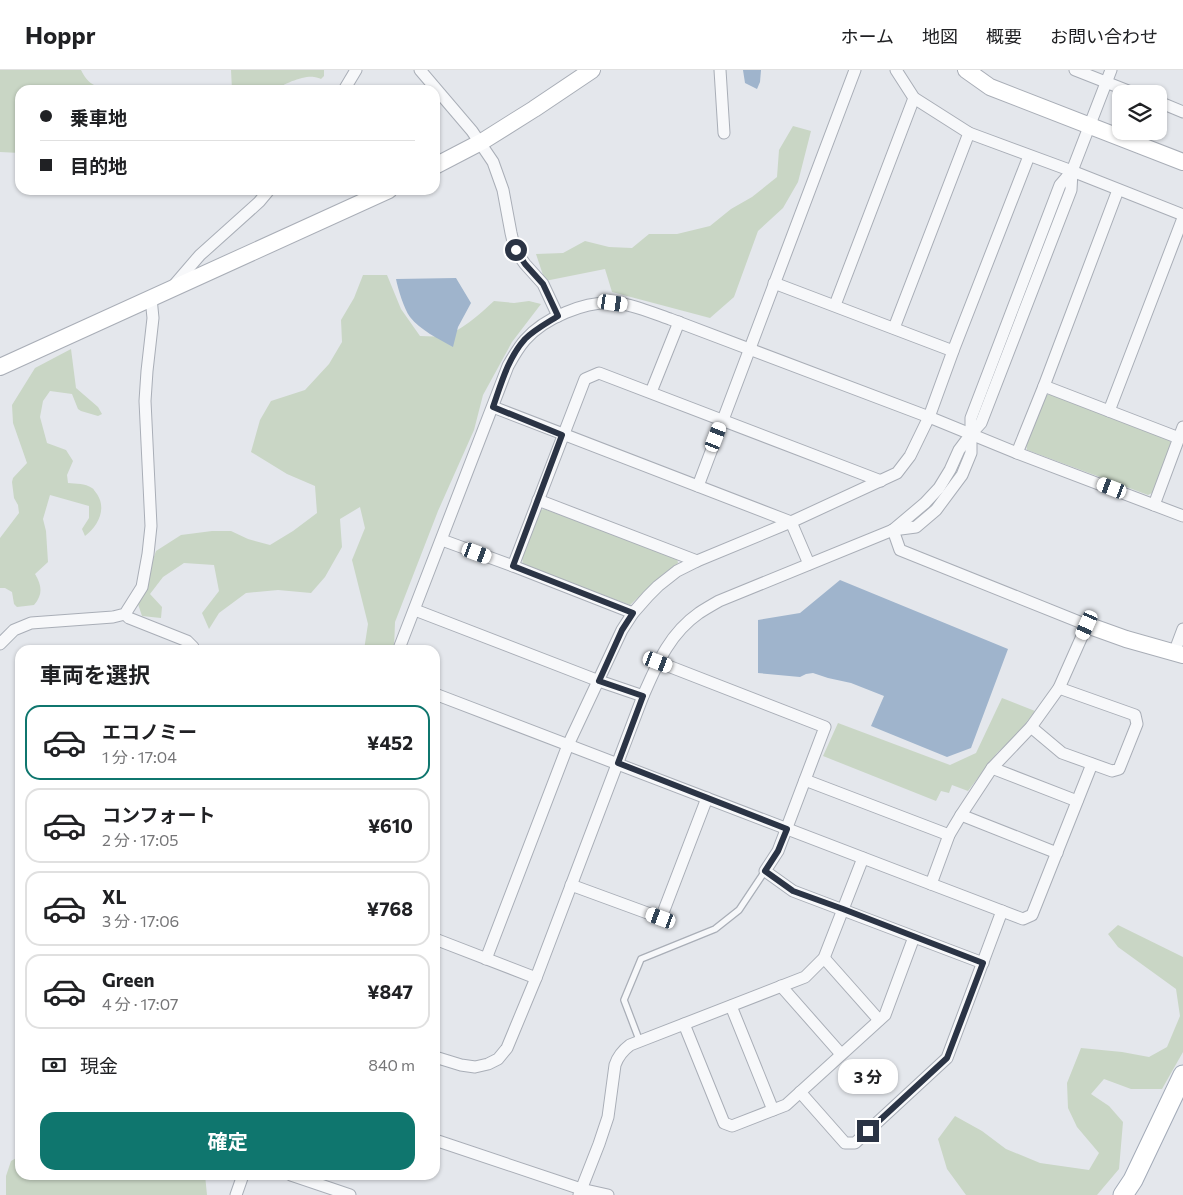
<!DOCTYPE html>
<html lang="ja">
<meta charset="utf-8">
<style>
:root{--surface:#fff;--page:#f6f6f6;--text:#202124;--muted:#757577;--line:#e0e0e0;--accent:#0f766e}
body{margin:0;font-family:Commissioner,"Noto Sans JP",sans-serif;background:var(--page);color:var(--text);height:100vh;display:flex;flex-direction:column;font-size:19px;white-space:nowrap}
*{box-sizing:border-box;margin:0}
p{font-size:16px;color:var(--muted)}
.icon{flex:none;width:28px;height:28px;fill:none;stroke:currentColor;stroke-width:2;stroke-linecap:round;stroke-linejoin:round}
.map{position:relative;flex:1;overflow:hidden}
.side{position:absolute;left:15px;top:575px;width:425px;height:535px;display:flex;flex-direction:column;background:var(--surface);border-radius:15px;box-shadow:0 1px 4px #0004}
.side>*{flex:none}
.hud{position:absolute;left:15px;top:15px;width:425px;height:110px;border-radius:15px;box-shadow:0 1px 4px #0004;display:grid;align-content:center;height:110px;padding:0 25px;background:var(--surface)}
.fabs{position:absolute;left:1112px;top:15px;display:grid;gap:10px}
.fabs a{display:grid;place-items:center;width:55px;height:55px;border-radius:10px;background:var(--surface);box-shadow:0 1px 4px #0004;font-size:25px}
.end{position:absolute;width:22px;height:22px;margin:-11px;border:6px solid #2b3445;background:#fff;box-shadow:0 0 0 2px #fff}
.from{border-radius:50%}
.bubble{position:absolute;height:35px;border-radius:15px;background:var(--surface);box-shadow:0 1px 4px #0004;font-size:16px;font-weight:700;line-height:35px;text-align:center}
.car{position:absolute;width:15px;height:30px;margin:-15px -8px;border-radius:6px;box-shadow:0 0 4px 1px #0007;background:linear-gradient(#fff 24%,#345 0 40%,#fff 0 76%,#345 0 86%,#fff 0)}
.hud b{display:flex;align-items:center;gap:18px;height:48px;font-size:19px}
.hud b+b{border-top:1px solid var(--line)}
.hud i{width:12px;height:12px;background:var(--text)}
ul{padding:0;list-style:none}
li{display:flex;align-items:center;gap:15px;height:75px;margin:0 10px 8px;padding:0 15px;border:2px solid var(--line);border-radius:15px}
li div{flex:1}
li b{display:block;font-size:19px}
li em{font-style:normal;font-weight:700}
li.current{border-color:var(--accent)}
li>.icon{width:45px;height:45px;stroke-width:1.5}
h2{padding:0 25px;font-size:22px;line-height:60px}
.pay{display:flex;align-items:center;gap:12px;height:55px;padding:0 25px;font-size:19px}
.pay p{margin-inline-start:auto}
.cta{display:flex;gap:10px;margin-top:auto;padding:10px 25px}
.cta a{flex:1;height:58px;border-radius:15px;background:var(--accent);color:#fff;font-size:20px;font-weight:700;line-height:58px;text-align:center}
header{display:flex;align-items:center;gap:30px;box-sizing:border-box;height:70px;padding:0 25px;background:var(--surface);border-bottom:1px solid var(--line)}
header strong{font-size:24px}
nav{display:flex;gap:28px;margin-inline-start:auto;font-size:18px}
.map>svg:first-child{display:block}
</style>
<header>
<strong>Hoppr</strong>
<nav><a>ホーム</a><a>地図</a><a>概要</a><a>お問い合わせ</a></nav>
</header>
<div class="map">
<svg width="1183" height="1125" viewBox="0 0 1183 1125">
<rect width="100%" height="100%" fill="#e4e7ec"/>
<!-- green -->
<g fill="#c9d6c5">
<path d="M0,0H81C88,14 94,16 109,20H20V83L0,82Z"/>
<path d="M231,0H324V6L321,9C319,8 316,7 314,7C305,5 282,14 276,20H232Z"/>
<path d="M793,56L811,61L798,112L783,138L758,161L734,227L710,248L612,222L605,199L545,211L536,184L563,183L585,171L609,177L632,178L649,164H677L710,156L731,139L752,127L777,107L779,80Z"/>
<path d="M363,205H387L401,239L420,266C427,266 434,267 440,266C459,264 481,243 494,231L514,233L529,231L541,234L512,272L483,325L474,360L438,441L395,552L394,580H364L368,554L352,490L365,458L360,437L340,449L342,477L325,507L311,523L278,520L246,523L219,543L209,559L202,543L219,521L214,495L184,493L163,507L150,524L162,537L161,548L142,546L137,531L146,509L156,481L181,465L212,461H231L248,469L270,475L293,461L317,443L315,416L287,404L251,382L260,350L271,331L305,320L329,294L342,272L341,250L354,228Z"/>
<path d="M71,279L76,318L98,337L102,344L98,346L81,341L78,339L72,324L50,321L43,331L40,347L47,373L66,380L73,391L67,405L68,413C76,414 85,413 92,418C94,419 95,422 97,424C107,439 98,456 85,466L82,459L89,448V436L50,425L43,449L46,461L48,492L35,504C42,516 43,524 34,535L17,537L14,534L12,522L5,518H0V468L19,443L18,435L14,428L12,412L13,408L27,393L13,353L12,335L35,298Z"/>
<path d="M1050,324L1168,369L1172,374L1152,423L1148,425L1027,380L1026,375L1045,326Z"/>
<path d="M544,439L677,488L678,493L662,505L630,535L523,495L522,487L540,440Z"/>
<path d="M1002,628L1035,641L1016,666L997,683L968,721L952,715L949,723L941,721L936,731L823,686L838,653L950,695L976,683Z"/>
<path d="M1118,855L1183,887V982L1162,1019H1131L1104,1009L1091,1024L1109,1036L1123,1052L1119,1099L1097,1125H966L947,1099L938,1069L955,1046L982,1061L1006,1079L1040,1093L1089,1100L1099,1083L1077,1057L1068,1038L1067,1013L1081,978L1122,982L1149,987L1167,977L1180,946L1176,919L1118,877L1108,864Z"/>
<path d="M20,1086V1105H205L207,1125H6V1106L11,1091Z"/>
</g>
<!-- water -->
<g fill="#9fb4cc">
<path d="M743,0H761L760,12L757,19L745,13Z"/>
<path d="M456,208L471,233L458,257L453,277C439,269 420,260 410,247C404,239 398,219 396,209Z"/>
<path d="M840,510L1008,579L971,678L947,687L871,656L884,626L851,613L828,608L813,603L806,604L800,607L758,603V550L800,543Z"/>
</g>
<g fill="none" stroke-linecap="round" stroke-linejoin="round">
<!-- lane casing -->
<g stroke="#a9aeb7" stroke-width="8">
<path id="lane" d="M640,972L624,930L641,889L715,859L739,840L765,801"/>
</g>
<!-- street casing -->
<g stroke="#a9aeb7" stroke-width="13">
<g id="street">
<path d="M420,0L472,61L493,92L503,120L511,163L515,180L525,194L543,214L558,246"/>
<path d="M720,0L724,63"/>
<path d="M896,0L914,28L969,63L1072,101L1183,145"/>
<path d="M1075,0L1136,24"/>
<path d="M344,20L356,0"/>
<path d="M1159,32L1183,42"/>
<path d="M774,213L953,281"/>
<path d="M175,214L200,185L259,132L269,120"/>
<path d="M835,235L914,28"/>
<path d="M894,258L969,63"/>
<path d="M1044,316L1179,368"/>
<path d="M651,322L679,252"/>
<path d="M493,337L791,452L809,494"/>
<path d="M1109,341L1183,148"/>
<path d="M1017,383L1044,316L1118,120"/>
<path d="M698,416L855,0"/>
<path d="M538,430L697,491"/>
<path d="M1154,435L1183,357"/>
<path d="M893,460L925,433L939,418L950,400L959,380L971,364V348L1060,115L1072,101L1111,0"/>
<path d="M442,470L513,496L633,543"/>
<path d="M513,496L585,309L599,303L881,411"/>
<path d="M415,540L599,611L643,626"/>
<path d="M125,544L129,548L187,571L193,577L194,580"/>
<path d="M0,574L14,560L31,553L113,547L125,544L142,517L148,484L151,456L145,331L147,301L153,248L151,228"/>
<path d="M401,580L400,576L508,296C513,287 518,278 525,270C544,248 585,231 614,233C633,234 652,243 670,249L929,347L1017,383L1183,446"/>
<path d="M1174,583L1183,559"/>
<path d="M658,592L825,657L778,781L765,801L793,821L983,893"/>
<path d="M435,624L931,814L949,765L961,745L992,698L1031,657L1059,618L1087,555L900,480L893,460"/>
<path d="M1031,657L1062,683L1112,701L1119,699L1137,654L1135,645L1059,618"/>
<path d="M992,698L1077,731"/>
<path d="M805,710L949,765"/>
<path d="M961,745L1057,783"/>
<path d="M931,814L1023,849L1032,845L1092,694"/>
<path d="M571,815L661,848L707,728"/>
<path d="M435,869L536,908"/>
<path d="M824,888L879,950"/>
<path d="M486,889L568,675L622,560L633,543L648,526L658,516L677,501L697,491L791,452L897,403L910,386L929,347L953,281L1029,86"/>
<path d="M781,916L841,984"/>
<path d="M731,936L773,1040"/>
<path d="M684,954L724,1053L732,1056L786,1035L885,945L914,867"/>
<path d="M435,987L461,995L475,997L488,994L498,989L507,978L536,908L643,626C657,594 669,564 699,543C705,539 712,535 719,531L893,460L916,457L936,440L962,405L971,383V364L981,353L1071,120L1072,101"/>
<path d="M800,1022L845,1073H855L947,988L1002,841"/>
<path d="M435,1070L581,1119L608,1125"/>
<path d="M291,1105L350,1125"/>
<path d="M236,1125L243,1105"/>
<path d="M579,1125L599,1074L608,1047L615,995C618,986 622,981 630,975L805,907L824,888L863,788"/>
</g>
</g>
<!-- secondary casing -->
<g stroke="#a9aeb7" stroke-width="18">
<g id="secondary">
<path d="M966,0L990,17L1183,92"/>
<path d="M435,96L483,71L534,39L592,0"/>
<path d="M0,297L389,120"/>
<path d="M1087,555L1126,569L1183,585"/>
</g>
</g>
<!-- primary casing -->
<g stroke="#a3abb8" stroke-width="21">
<path id="primary" d="M1123,1125L1133,1110L1183,1005"/>
</g>
<!-- lane -->
<use href="#lane" stroke="#f7f8fa" stroke-width="5.5"/>
<!-- street -->
<use href="#street" stroke="#f7f8fa" stroke-width="11"/>
<!-- secondary -->
<use href="#secondary" stroke="#fff" stroke-width="16"/>
<!-- primary -->
<use href="#primary" stroke="#fff" stroke-width="19"/>
</g>
<g fill="none" stroke-linecap="round" stroke-linejoin="round">
<!-- route -->
<path stroke="#2b3445" stroke-width="6" d="M516,180L525,194L543,214L558,246C547,253 534,260 525,269C508,288 501,314 493,337L562,365L513,496L633,543L622,560L599,611L643,626L618,693L787,759L778,781L765,801L793,821L843,839L983,893L947,988L868,1061"/>
</g>
</svg>
<div class="fabs">
<a><svg class="icon" aria-label="layers" viewBox="0 0 24 24"><path d="M12 4l9 5-9 5-9-5zM3 14l9 5 9-5"/></svg></a>
</div>
<i class="end from" style="left:516px;top:180px"></i>
<i class="end" style="left:868px;top:1061px"></i>
<div class="bubble" style="left:838px;top:989px;width:60px">3 分</div>
<i class="car" style="left:613px;top:233px;rotate:98deg"></i>
<i class="car" style="left:716px;top:367px;rotate:21deg"></i>
<i class="car" style="left:1112px;top:418px;rotate:291deg"></i>
<i class="car" style="left:477px;top:483px;rotate:110deg"></i>
<i class="car" style="left:1087px;top:555px;rotate:204deg"></i>
<i class="car" style="left:658px;top:592px;rotate:111deg"></i>
<i class="car" style="left:661px;top:848px;rotate:290deg"></i>
<div class="hud">
<b><i class="from"></i>乗車地</b>
<b><i></i>目的地</b>
</div>
<section class="side">
<h2>車両を選択</h2>
<ul>
<li class="current"><svg class="icon" aria-label="car" viewBox="0 0 24 24"><path d="M5 17H2v-5l4-1 3-4h7l3 4 3 1v5h-3M9 17h6M6 11h13"/><circle cx="7" cy="17" r="2"/><circle cx="17" cy="17" r="2"/></svg><div><b>エコノミー</b><p>1 分 · 17:04</p></div><em>¥452</em></li>
<li><svg class="icon" aria-label="car" viewBox="0 0 24 24"><path d="M5 17H2v-5l4-1 3-4h7l3 4 3 1v5h-3M9 17h6M6 11h13"/><circle cx="7" cy="17" r="2"/><circle cx="17" cy="17" r="2"/></svg><div><b>コンフォート</b><p>2 分 · 17:05</p></div><em>¥610</em></li>
<li><svg class="icon" aria-label="car" viewBox="0 0 24 24"><path d="M5 17H2v-5l4-1 3-4h7l3 4 3 1v5h-3M9 17h6M6 11h13"/><circle cx="7" cy="17" r="2"/><circle cx="17" cy="17" r="2"/></svg><div><b>XL</b><p>3 分 · 17:06</p></div><em>¥768</em></li>
<li><svg class="icon" aria-label="car" viewBox="0 0 24 24"><path d="M5 17H2v-5l4-1 3-4h7l3 4 3 1v5h-3M9 17h6M6 11h13"/><circle cx="7" cy="17" r="2"/><circle cx="17" cy="17" r="2"/></svg><div><b>Green</b><p>4 分 · 17:07</p></div><em>¥847</em></li>
</ul>
<div class="pay"><svg class="icon" aria-label="cash" viewBox="0 0 24 24"><path d="M3 7h18v10H3z"/><circle cx="12" cy="12" r="2"/></svg>現金<p>840 m</p></div>
<div class="cta"><a>確定</a></div>
</section>
</div>
